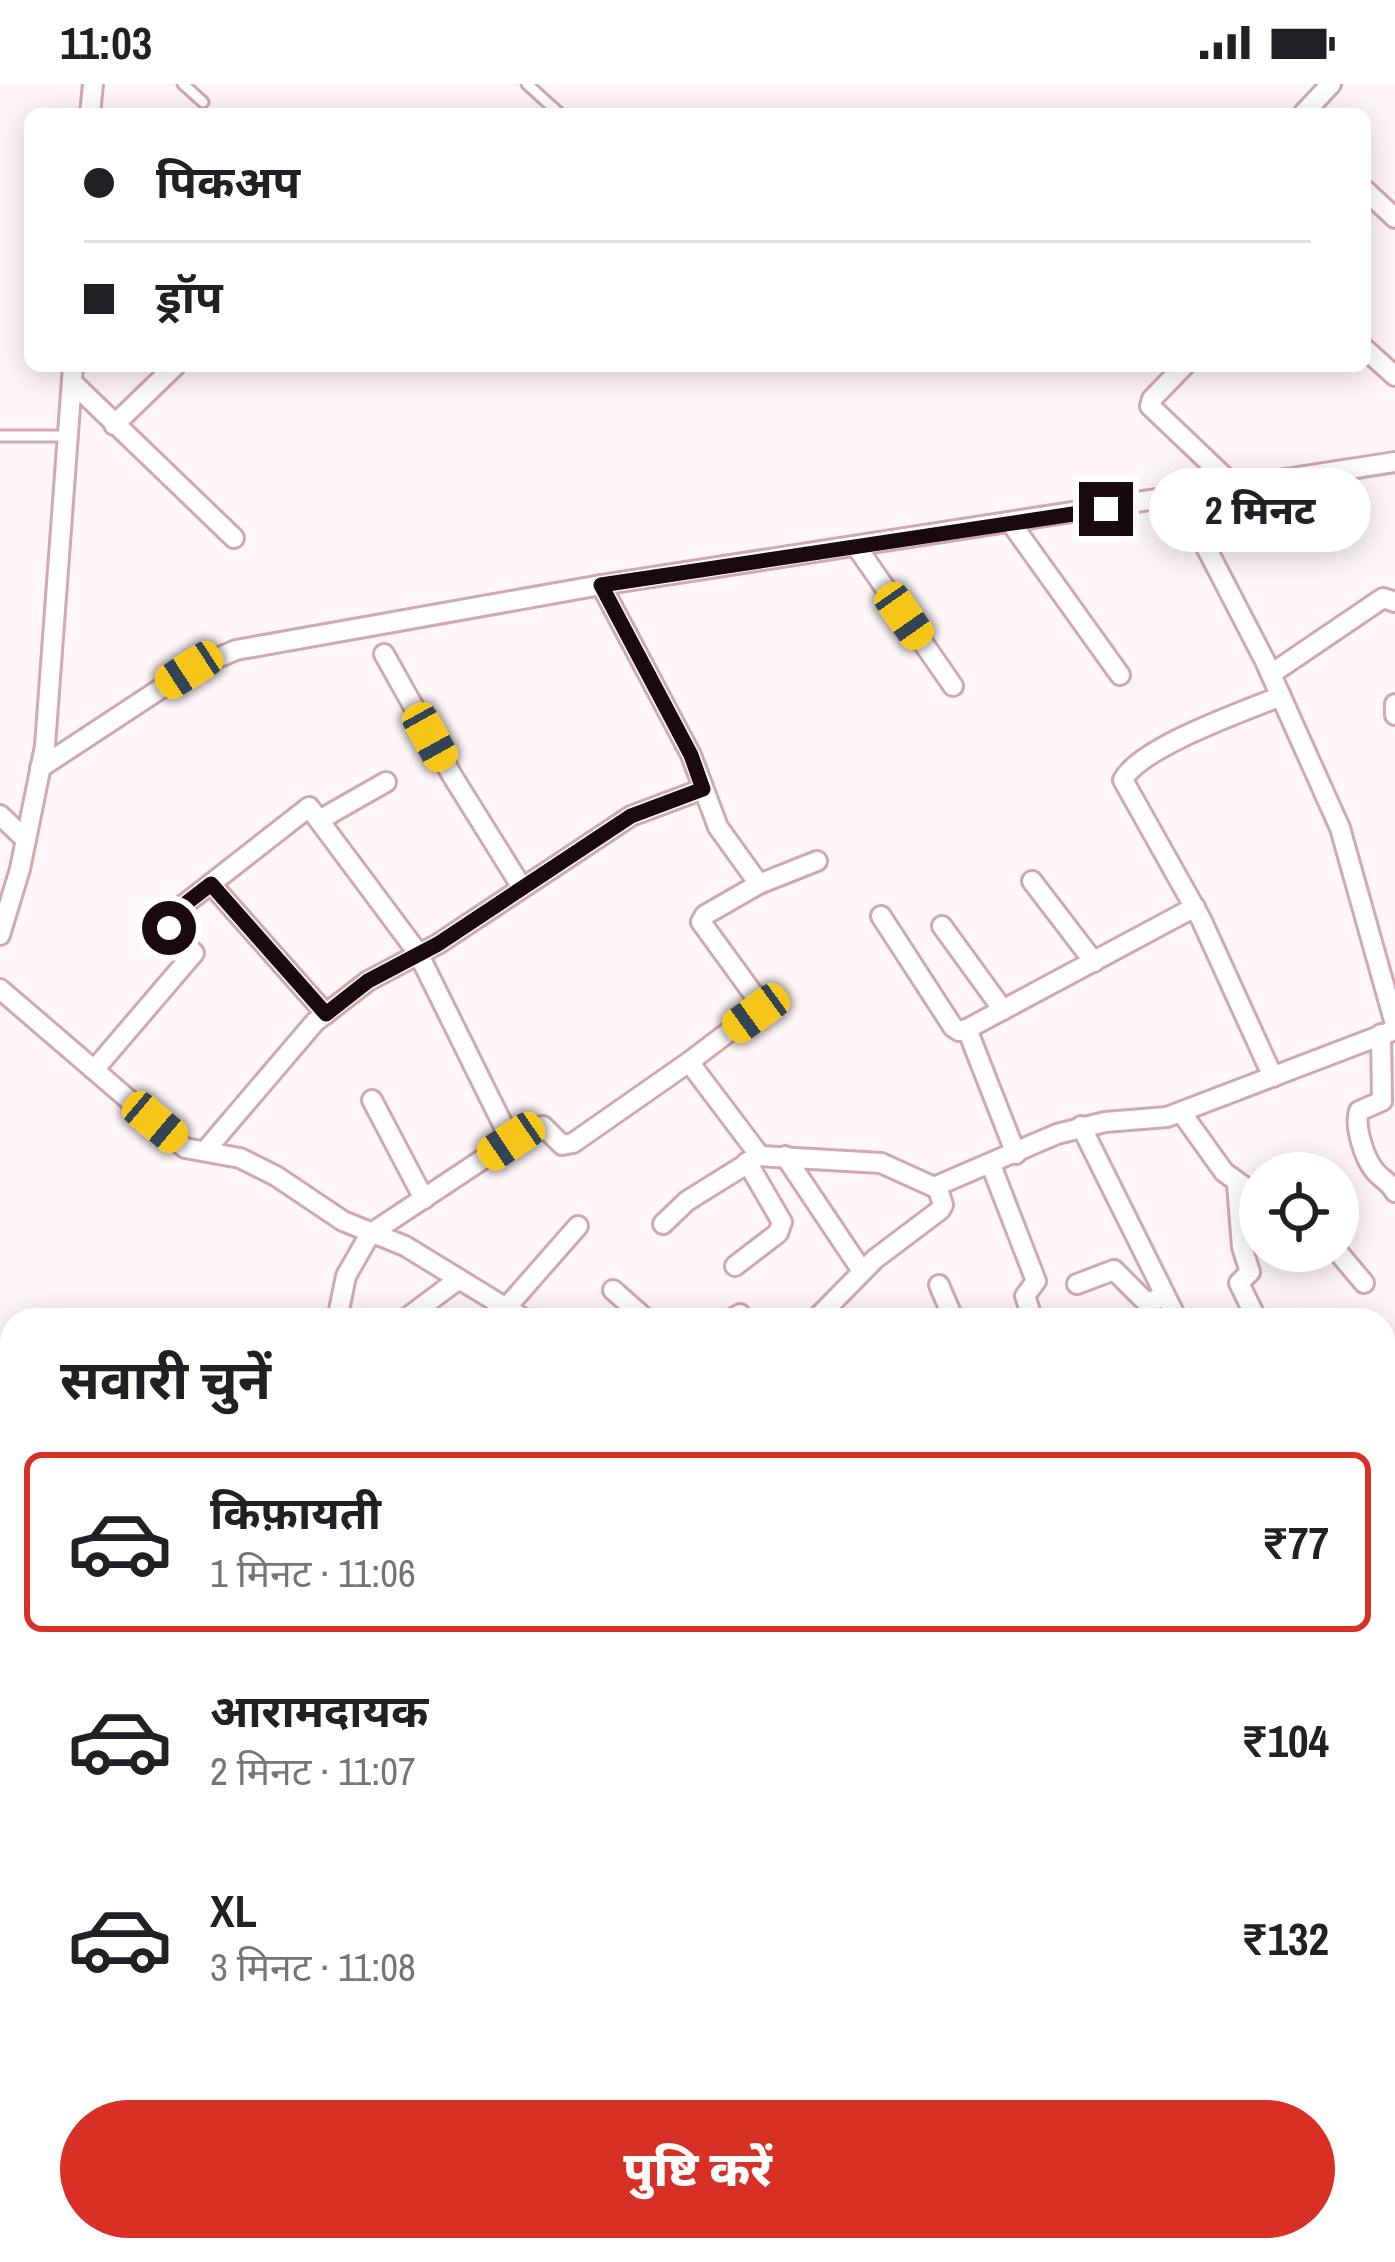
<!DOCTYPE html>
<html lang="hi">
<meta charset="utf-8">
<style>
:root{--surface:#fff;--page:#f2f2f2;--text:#202124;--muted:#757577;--line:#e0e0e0;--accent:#d93025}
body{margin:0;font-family:"Archivo Narrow","Noto Sans Devanagari",sans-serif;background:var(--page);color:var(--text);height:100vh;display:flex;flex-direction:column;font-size:45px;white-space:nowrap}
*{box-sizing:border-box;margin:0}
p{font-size:39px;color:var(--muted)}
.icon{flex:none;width:66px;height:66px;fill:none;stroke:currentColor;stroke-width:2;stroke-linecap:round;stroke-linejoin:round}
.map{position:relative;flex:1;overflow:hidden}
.details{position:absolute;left:0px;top:1224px;width:1395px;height:954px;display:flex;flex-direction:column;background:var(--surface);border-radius:36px 36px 0 0;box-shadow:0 6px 30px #0003}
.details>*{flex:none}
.guide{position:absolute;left:24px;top:24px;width:1347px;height:264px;border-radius:18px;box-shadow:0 6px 30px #0003;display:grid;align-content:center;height:264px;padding:0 60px;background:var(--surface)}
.buttons{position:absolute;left:1239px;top:1068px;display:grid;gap:24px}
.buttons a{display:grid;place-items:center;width:120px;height:120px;border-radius:50%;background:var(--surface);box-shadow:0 6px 30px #0003;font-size:60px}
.end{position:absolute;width:54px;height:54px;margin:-27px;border:15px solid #190b0d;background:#fff;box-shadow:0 0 0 6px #fff}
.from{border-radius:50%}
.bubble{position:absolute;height:84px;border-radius:42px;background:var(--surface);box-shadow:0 6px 30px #0003;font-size:39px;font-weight:800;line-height:84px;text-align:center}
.car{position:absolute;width:36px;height:72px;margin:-36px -18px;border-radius:15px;box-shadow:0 0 9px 3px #0007;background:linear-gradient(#f5c518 24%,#345 0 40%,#f5c518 0 76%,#345 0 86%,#f5c518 0)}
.guide b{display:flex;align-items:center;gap:42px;height:114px;font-size:45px}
.guide b+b{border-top:3px solid var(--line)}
.guide i{width:30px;height:30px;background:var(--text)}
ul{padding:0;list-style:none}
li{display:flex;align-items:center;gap:36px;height:180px;margin:0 24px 18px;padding:0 36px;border:6px solid transparent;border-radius:18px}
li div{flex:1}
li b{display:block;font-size:45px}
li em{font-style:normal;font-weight:800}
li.on{border-color:var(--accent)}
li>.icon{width:108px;height:108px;stroke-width:1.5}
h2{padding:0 60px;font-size:54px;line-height:144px}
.cta{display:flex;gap:24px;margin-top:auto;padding:24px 60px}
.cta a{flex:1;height:138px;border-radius:72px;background:var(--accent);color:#fff;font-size:48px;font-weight:800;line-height:138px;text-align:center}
.status{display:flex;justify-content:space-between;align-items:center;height:84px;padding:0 60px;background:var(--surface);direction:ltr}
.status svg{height:33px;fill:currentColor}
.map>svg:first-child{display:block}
</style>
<div class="status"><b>11:03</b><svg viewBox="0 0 49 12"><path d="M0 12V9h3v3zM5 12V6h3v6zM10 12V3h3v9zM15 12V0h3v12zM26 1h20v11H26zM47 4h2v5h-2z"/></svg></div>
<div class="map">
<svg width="1395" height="2178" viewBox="0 0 1395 2178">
<rect width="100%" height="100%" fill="#fff6f7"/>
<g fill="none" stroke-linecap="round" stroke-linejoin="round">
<!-- service casing -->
<g stroke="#d2a9ae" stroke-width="15">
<g id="service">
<path d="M183,0L203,18"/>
<path d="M527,0L560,30"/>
<path d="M0,352H67"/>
</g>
</g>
<!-- minor casing -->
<g stroke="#d2a9ae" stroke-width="24">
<g id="minor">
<path d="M90,30L93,0"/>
<path d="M1303,30L1331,0"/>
<path d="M1365,106L1395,134"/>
<path d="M1365,265L1395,292"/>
<path d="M1184,282L1152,315L1150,322L1236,404"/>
<path d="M72,298L234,454"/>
<path d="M114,341L175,282"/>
<path d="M1180,413L1265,577L1340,744L1395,940"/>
<path d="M1011,439L1120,591"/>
<path d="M856,462L953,602"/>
<path d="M601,501L691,671L718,743L759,800L705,831L701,838L757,915L759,925L689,978"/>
<path d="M384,570L453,693L521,802"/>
<path d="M1271,590L1383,514L1395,518"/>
<path d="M1395,620V631"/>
<path d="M40,684L189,586L236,566L601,501L1395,378"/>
<path d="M0,731L26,756"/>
<path d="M321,735L386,698"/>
<path d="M1032,797L1094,878"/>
<path d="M211,800L326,930"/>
<path d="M759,800L817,777"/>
<path d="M881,832L953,943L959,947L967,945"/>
<path d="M942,842L1003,926"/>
<path d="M0,851L20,785L45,662L73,282"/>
<path d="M0,905L185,1064L240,1074L276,1092L343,1137L405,1162L526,1236"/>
<path d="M1381,950L1382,1017L1359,1027C1354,1042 1364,1073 1374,1086C1381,1095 1389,1097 1395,1108"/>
<path d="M94,986L194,869L166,841L167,834L309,723L418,869L511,1057"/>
<path d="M1273,993L1201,835L1123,696C1140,663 1245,627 1281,612"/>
<path d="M372,1016L424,1115"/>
<path d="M1181,1028L1224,1088L1260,1114"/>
<path d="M1081,1042L1177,1235"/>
<path d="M205,1067L315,938L368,897L438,860L631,732L703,705"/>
<path d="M1016,1070L967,945L1195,823"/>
<path d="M785,1072L862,1187"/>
<path d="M991,1081L1036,1197L1025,1212L1033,1236"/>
<path d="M1237,1100L1242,1163L1250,1188L1239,1199L1257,1236"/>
<path d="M663,1140L687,1117L756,1074"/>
<path d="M1337,1167L1364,1199"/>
<path d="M735,1182L778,1149L782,1138L747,1078"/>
<path d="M1077,1200L1114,1186L1147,1219L1164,1212"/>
<path d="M939,1201L954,1236"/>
<path d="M613,1206L647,1236"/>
<path d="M506,1224L578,1142"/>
<path d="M337,1236L346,1192L370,1150L530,1044L543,1042L562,1061L573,1059L689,978L760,1072L881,1079L934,1103L1057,1050L1105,1038L1167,1033L1395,946"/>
<path d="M404,1236L459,1195"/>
<path d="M730,1236L740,1230"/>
<path d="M815,1236L875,1175L940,1126L943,1121L937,1102"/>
<path d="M1383,1294L1395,1287"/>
<path d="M0,1355L12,1350"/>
<path d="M0,1469L12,1463"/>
<path d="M0,1550L12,1566"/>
<path d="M1383,1567L1395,1579"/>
<path d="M0,1683L12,1669"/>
<path d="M1383,1693L1395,1688"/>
<path d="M1383,1740L1395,1741"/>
<path d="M1383,1839L1395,1870"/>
<path d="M1383,1899H1395"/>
<path d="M0,1909L12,1903"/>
<path d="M1383,2062L1395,2071"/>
<path d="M450,2166L458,2178"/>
<path d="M733,2166L745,2177L758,2178"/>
<path d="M881,2166L896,2178"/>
<path d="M944,2166L949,2173L986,2178"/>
<path d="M1266,2166L1271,2178"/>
<path d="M330,2178L342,2166"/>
<path d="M512,2178L523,2166"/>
<path d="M1026,2178L1028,2166"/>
</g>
</g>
<!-- primary casing -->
<g stroke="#d2a9ae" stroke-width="36">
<path id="primary" d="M1389,2178L1395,2169"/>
</g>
<!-- service -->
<use href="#service" stroke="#fff" stroke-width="9"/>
<!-- minor -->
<use href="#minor" stroke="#fff" stroke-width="18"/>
<!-- primary -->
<use href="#primary" stroke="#fff" stroke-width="30"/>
</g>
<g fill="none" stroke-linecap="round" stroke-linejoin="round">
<!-- route -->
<path stroke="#190b0d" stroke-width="15" d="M169,844L167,834L211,800L326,930L368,897L438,860L631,732L703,705L691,671L601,501L1106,425"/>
</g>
</svg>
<div class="buttons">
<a><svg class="icon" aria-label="locate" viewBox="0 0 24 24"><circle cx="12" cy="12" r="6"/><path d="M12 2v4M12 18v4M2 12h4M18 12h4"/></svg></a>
</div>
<i class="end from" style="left:169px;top:844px"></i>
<i class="end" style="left:1106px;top:425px"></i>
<div class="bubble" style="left:1149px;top:384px;width:222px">2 मिनट</div>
<i class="car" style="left:904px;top:532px;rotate:145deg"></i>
<i class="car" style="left:189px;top:586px;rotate:237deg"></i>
<i class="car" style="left:430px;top:653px;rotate:151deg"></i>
<i class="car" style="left:756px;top:929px;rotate:234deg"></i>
<i class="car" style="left:155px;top:1038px;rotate:130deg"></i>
<i class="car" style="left:511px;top:1057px;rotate:236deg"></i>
<div class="guide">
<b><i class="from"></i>पिकअप</b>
<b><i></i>ड्रॉप</b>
</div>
<section class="details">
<h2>सवारी चुनें</h2>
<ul>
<li class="on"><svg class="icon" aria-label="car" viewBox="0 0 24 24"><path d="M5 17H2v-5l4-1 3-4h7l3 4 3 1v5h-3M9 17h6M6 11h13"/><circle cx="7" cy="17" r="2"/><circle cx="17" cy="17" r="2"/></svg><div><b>किफ़ायती</b><p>1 मिनट · 11:06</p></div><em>₹77</em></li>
<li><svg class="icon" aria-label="car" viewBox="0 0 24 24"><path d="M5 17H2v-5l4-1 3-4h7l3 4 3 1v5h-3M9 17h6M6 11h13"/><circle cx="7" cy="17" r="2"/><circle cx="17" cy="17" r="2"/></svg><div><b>आरामदायक</b><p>2 मिनट · 11:07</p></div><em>₹104</em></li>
<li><svg class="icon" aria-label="car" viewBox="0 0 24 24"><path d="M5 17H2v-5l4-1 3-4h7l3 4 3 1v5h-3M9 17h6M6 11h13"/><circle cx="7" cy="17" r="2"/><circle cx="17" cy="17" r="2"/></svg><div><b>XL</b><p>3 मिनट · 11:08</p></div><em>₹132</em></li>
</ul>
<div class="cta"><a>पुष्टि करें</a></div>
</section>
</div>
